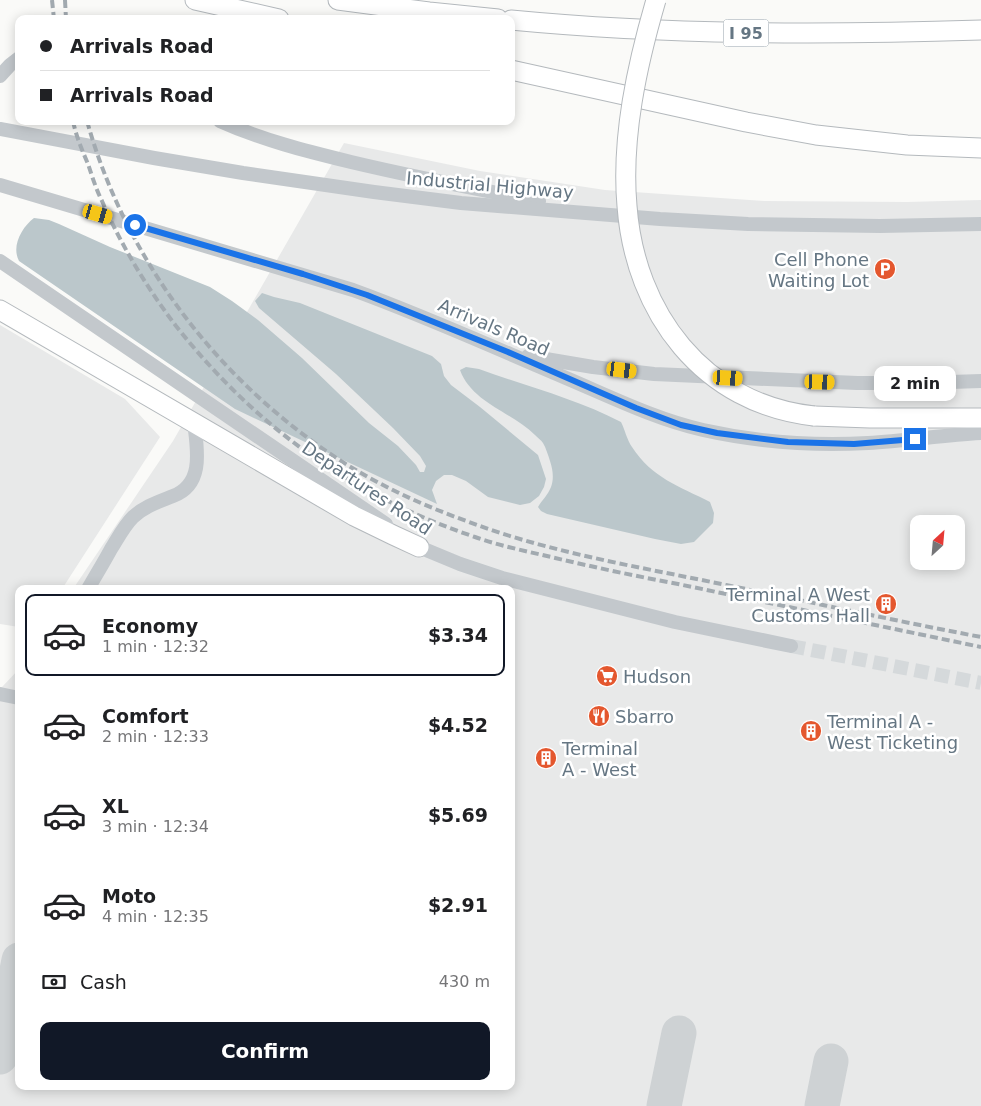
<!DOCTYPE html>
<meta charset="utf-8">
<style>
:root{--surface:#fff;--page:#f2f2f2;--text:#202124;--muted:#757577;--line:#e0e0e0;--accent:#111827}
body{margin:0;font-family:"DejaVu Sans",sans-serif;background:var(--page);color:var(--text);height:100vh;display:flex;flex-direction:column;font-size:19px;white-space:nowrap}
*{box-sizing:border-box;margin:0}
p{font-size:16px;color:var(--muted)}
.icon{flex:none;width:28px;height:28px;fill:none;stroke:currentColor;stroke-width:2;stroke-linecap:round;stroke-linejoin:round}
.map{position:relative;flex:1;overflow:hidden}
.drawer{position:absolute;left:15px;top:585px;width:500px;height:505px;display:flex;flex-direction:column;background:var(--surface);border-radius:10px;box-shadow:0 2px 12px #0003}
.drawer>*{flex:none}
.hud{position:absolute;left:15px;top:15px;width:500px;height:110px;border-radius:10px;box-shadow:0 2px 12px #0003;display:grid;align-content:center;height:110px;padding:0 25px;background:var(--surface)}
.needle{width:32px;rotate:26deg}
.controls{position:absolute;left:910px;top:515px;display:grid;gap:10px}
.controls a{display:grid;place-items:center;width:55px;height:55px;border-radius:10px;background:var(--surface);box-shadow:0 2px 12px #0003;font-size:25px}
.end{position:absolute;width:22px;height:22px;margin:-11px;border:6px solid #1a73e8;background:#fff;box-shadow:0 0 0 2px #fff}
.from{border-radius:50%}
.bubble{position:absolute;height:35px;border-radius:10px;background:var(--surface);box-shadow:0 2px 12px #0003;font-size:16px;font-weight:700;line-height:35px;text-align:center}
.car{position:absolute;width:15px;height:30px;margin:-15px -8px;border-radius:6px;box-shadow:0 0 4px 1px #0007;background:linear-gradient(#f5c518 24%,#345 0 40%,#f5c518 0 76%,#345 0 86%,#f5c518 0)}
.hud b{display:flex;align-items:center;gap:18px;height:48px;font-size:19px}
.hud b+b{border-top:1px solid var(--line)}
.hud i{width:12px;height:12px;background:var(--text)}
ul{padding:9px 0 0;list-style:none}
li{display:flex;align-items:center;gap:15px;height:82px;margin:0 10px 8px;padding:0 15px;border:2px solid transparent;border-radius:10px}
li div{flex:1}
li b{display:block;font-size:19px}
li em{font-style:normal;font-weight:700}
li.selected{border-color:var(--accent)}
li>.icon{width:45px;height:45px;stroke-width:1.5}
.pay{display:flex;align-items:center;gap:12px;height:55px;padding:0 25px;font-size:19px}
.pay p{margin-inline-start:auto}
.action{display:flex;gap:10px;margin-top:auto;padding:10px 25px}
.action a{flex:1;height:58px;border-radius:10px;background:var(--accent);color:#fff;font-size:20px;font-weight:700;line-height:58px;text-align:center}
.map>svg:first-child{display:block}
</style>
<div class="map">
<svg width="981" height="1106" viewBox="0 0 981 1106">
<rect width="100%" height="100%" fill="#fafaf8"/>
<!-- built -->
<g fill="#e8e9e9" fill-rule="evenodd">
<path d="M344,143L480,171L605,190L764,201L907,202L981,200V1106H0V687H2L19,669V1086H511V589H73L173,441ZM919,524H956V561H919Z"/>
<path d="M0,325L125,399L160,437L62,589H19V627L0,624Z"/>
</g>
<!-- water -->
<g fill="#bbc7cb">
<path d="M34,218L49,220L59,224L110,247L210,287L232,301L258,320L302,358L369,423L398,446L416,465L420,472H424L426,466L420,456L393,428L336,374L259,308L255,301L262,293L274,297L300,303L432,356L441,364L444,376L451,385L480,407L538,455L546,479L544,487L539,496L530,503L520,505L488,497L466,481L452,475H444L436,481L432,490L437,504L235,409L19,261C11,246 22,227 34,218Z"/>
<path d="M466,367L479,369C526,386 577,399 621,422C625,430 627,440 632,447C652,478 679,486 710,502L714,513L713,523L694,542L681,544L655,539L547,514L541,511L538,507C542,500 548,495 551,487C554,479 553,470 550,461C548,455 546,448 543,443C541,440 537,437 535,435C512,412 472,403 460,370Z"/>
</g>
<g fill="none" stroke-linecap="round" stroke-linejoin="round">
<!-- taxiway -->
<g stroke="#ced2d4" stroke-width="35">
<path d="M0,1057L19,960"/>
<path d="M664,1106L679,1033"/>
<path d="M822,1106L831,1061"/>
</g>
<!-- minor-tunnel -->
<path stroke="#d5d9db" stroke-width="14" stroke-dasharray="14 7" stroke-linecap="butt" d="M791,646L981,683"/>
<!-- highway casing -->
<g stroke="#b4b9bd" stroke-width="21">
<g id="highway">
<path d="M195,0L279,19"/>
<path d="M338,0L429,12L498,19"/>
<path d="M511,20C667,35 824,35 981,30"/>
<path d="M511,70L746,122L816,135L907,145L981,148"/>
<path d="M0,310L354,516L393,535L419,547"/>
<path d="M814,416L870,418H981"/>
</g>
</g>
<!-- minor -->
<g stroke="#c3c8cc" stroke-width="14">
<path d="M0,76L10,65L19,58"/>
<path d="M220,121C262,140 306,151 351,162C414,177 476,189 539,201"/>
<path d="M0,129L154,158L243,173L374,192L461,203L660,219L748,224L880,226L981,224"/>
<path d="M0,185L353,290C425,316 495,348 566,378C611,397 655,419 703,430C757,442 813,446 868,443C906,441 943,435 981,433"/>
<path d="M0,261L386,524"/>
<path d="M528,356L593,367L654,374L857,383H920L981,381"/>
<path d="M412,542L419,547L460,564L502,578L675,622L791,646"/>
<path d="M88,589C96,575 104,562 111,549C118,538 124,526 133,517C145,506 158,502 173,496C205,484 197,448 194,422"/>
<path d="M0,694L19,698"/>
</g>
<!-- highway -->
<use href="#highway" stroke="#fff" stroke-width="19"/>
<!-- rail -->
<g stroke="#a2aab0" stroke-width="4" stroke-dasharray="8 4" stroke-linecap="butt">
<path d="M52,0L54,19"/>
<path d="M65,0L66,19"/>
<path d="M73,121C76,136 82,150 88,164C92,176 96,189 102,201C121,245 147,288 176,326C257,428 351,495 475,537C500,546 526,551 551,557C593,567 635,576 678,584C779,605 880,626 981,647"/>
<path d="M87,121C123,250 205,363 312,441C359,476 413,502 469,522C551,553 640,567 726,585C811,602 896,621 981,637"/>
</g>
<!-- highway-bridge casing -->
<g stroke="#b4b9bd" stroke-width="21" stroke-linecap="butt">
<path id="highway-bridge" d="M656,0C637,65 621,138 627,206C635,313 703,404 814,416"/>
</g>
<!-- highway-bridge -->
<use href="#highway-bridge" stroke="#fff" stroke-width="19"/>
</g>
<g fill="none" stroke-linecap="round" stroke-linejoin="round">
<!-- route -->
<path stroke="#1a73e8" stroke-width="6" d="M135,225L303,274L367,295L508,352L636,408L681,425L717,433L788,442L854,444L915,439"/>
</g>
<!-- icons -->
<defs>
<g id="parking-disc" transform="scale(1.125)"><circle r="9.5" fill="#e4572e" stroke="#fff"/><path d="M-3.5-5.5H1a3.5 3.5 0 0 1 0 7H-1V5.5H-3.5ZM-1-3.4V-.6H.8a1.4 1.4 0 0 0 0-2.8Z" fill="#fff"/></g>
<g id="building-disc" transform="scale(1.125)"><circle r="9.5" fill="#e4572e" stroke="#fff"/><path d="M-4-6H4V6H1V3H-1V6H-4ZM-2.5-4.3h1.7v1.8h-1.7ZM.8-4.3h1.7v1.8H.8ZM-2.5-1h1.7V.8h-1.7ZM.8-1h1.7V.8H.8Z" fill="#fff"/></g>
<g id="supermarket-disc" transform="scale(1.125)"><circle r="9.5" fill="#e4572e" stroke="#fff"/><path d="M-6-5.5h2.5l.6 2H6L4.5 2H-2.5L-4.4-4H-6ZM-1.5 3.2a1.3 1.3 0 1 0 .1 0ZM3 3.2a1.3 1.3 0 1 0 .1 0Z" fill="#fff"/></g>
<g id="restaurant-disc" transform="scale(1.125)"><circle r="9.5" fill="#e4572e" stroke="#fff"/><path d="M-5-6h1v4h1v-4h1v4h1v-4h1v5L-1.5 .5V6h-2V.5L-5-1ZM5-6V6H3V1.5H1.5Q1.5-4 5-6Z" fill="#fff"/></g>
</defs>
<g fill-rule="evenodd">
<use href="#parking-disc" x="885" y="269"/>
<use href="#building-disc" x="886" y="604"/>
<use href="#supermarket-disc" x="607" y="676"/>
<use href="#restaurant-disc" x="599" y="716"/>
<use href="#building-disc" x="811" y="731"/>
<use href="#building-disc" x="546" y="758"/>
</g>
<g text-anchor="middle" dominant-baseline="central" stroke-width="5" stroke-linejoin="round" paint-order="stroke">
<!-- shield labels -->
<rect fill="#fff" stroke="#939fa8" stroke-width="1" x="723.5" y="19.5" width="45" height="27" rx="4"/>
<g font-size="16" font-weight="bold" fill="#657683">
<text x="746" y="33">I 95</text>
</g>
<!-- street labels -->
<g font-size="18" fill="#657683" stroke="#fff">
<text transform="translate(490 185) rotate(5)">Industrial Highway</text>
<text transform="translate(494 327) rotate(23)">Arrivals Road</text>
<text transform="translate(367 488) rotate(34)">Departures Road</text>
</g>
<!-- poi labels -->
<g font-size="18" fill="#657683" stroke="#fff" text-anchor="start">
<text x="869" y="259" text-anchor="end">Cell Phone<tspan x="869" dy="21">Waiting Lot</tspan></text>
<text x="870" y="594" text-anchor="end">Terminal A West<tspan x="870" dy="21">Customs Hall</tspan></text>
<text x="623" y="676">Hudson</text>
<text x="615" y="716">Sbarro</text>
<text x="827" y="721">Terminal A -<tspan x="827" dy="21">West Ticketing</tspan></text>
<text x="562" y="748">Terminal<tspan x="562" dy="21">A - West</tspan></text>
</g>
</g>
</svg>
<div class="controls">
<a><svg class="needle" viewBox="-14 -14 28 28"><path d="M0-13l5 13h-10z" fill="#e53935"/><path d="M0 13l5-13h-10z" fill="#757577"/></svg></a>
</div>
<i class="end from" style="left:135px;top:225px"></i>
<i class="end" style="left:915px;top:439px"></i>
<div class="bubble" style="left:874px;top:366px;width:82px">2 min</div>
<i class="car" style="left:98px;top:214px;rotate:106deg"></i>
<i class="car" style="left:622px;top:370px;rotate:97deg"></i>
<i class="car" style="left:728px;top:378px;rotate:93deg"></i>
<i class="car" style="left:820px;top:382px;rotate:92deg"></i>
<div class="hud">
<b><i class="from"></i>Arrivals Road</b>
<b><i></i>Arrivals Road</b>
</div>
<section class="drawer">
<ul>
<li class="selected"><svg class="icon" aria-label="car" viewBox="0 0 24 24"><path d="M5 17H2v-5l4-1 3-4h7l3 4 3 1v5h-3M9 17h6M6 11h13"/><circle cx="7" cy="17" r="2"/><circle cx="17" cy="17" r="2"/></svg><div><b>Economy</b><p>1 min · 12:32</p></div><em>$3.34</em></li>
<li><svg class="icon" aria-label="car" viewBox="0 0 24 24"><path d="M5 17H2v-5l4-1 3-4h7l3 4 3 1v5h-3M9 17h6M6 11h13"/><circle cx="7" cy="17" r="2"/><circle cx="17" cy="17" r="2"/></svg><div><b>Comfort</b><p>2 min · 12:33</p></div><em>$4.52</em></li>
<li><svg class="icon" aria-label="car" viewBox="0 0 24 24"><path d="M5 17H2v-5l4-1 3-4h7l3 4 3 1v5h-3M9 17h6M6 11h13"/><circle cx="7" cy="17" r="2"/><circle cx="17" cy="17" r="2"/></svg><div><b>XL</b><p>3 min · 12:34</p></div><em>$5.69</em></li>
<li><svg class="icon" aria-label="car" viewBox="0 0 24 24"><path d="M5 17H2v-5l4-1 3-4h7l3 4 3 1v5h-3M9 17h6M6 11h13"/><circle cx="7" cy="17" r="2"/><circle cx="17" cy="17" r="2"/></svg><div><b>Moto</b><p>4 min · 12:35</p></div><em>$2.91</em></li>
</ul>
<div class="pay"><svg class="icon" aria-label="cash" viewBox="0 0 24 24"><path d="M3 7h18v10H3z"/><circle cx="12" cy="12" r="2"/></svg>Cash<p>430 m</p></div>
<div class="action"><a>Confirm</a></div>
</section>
</div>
